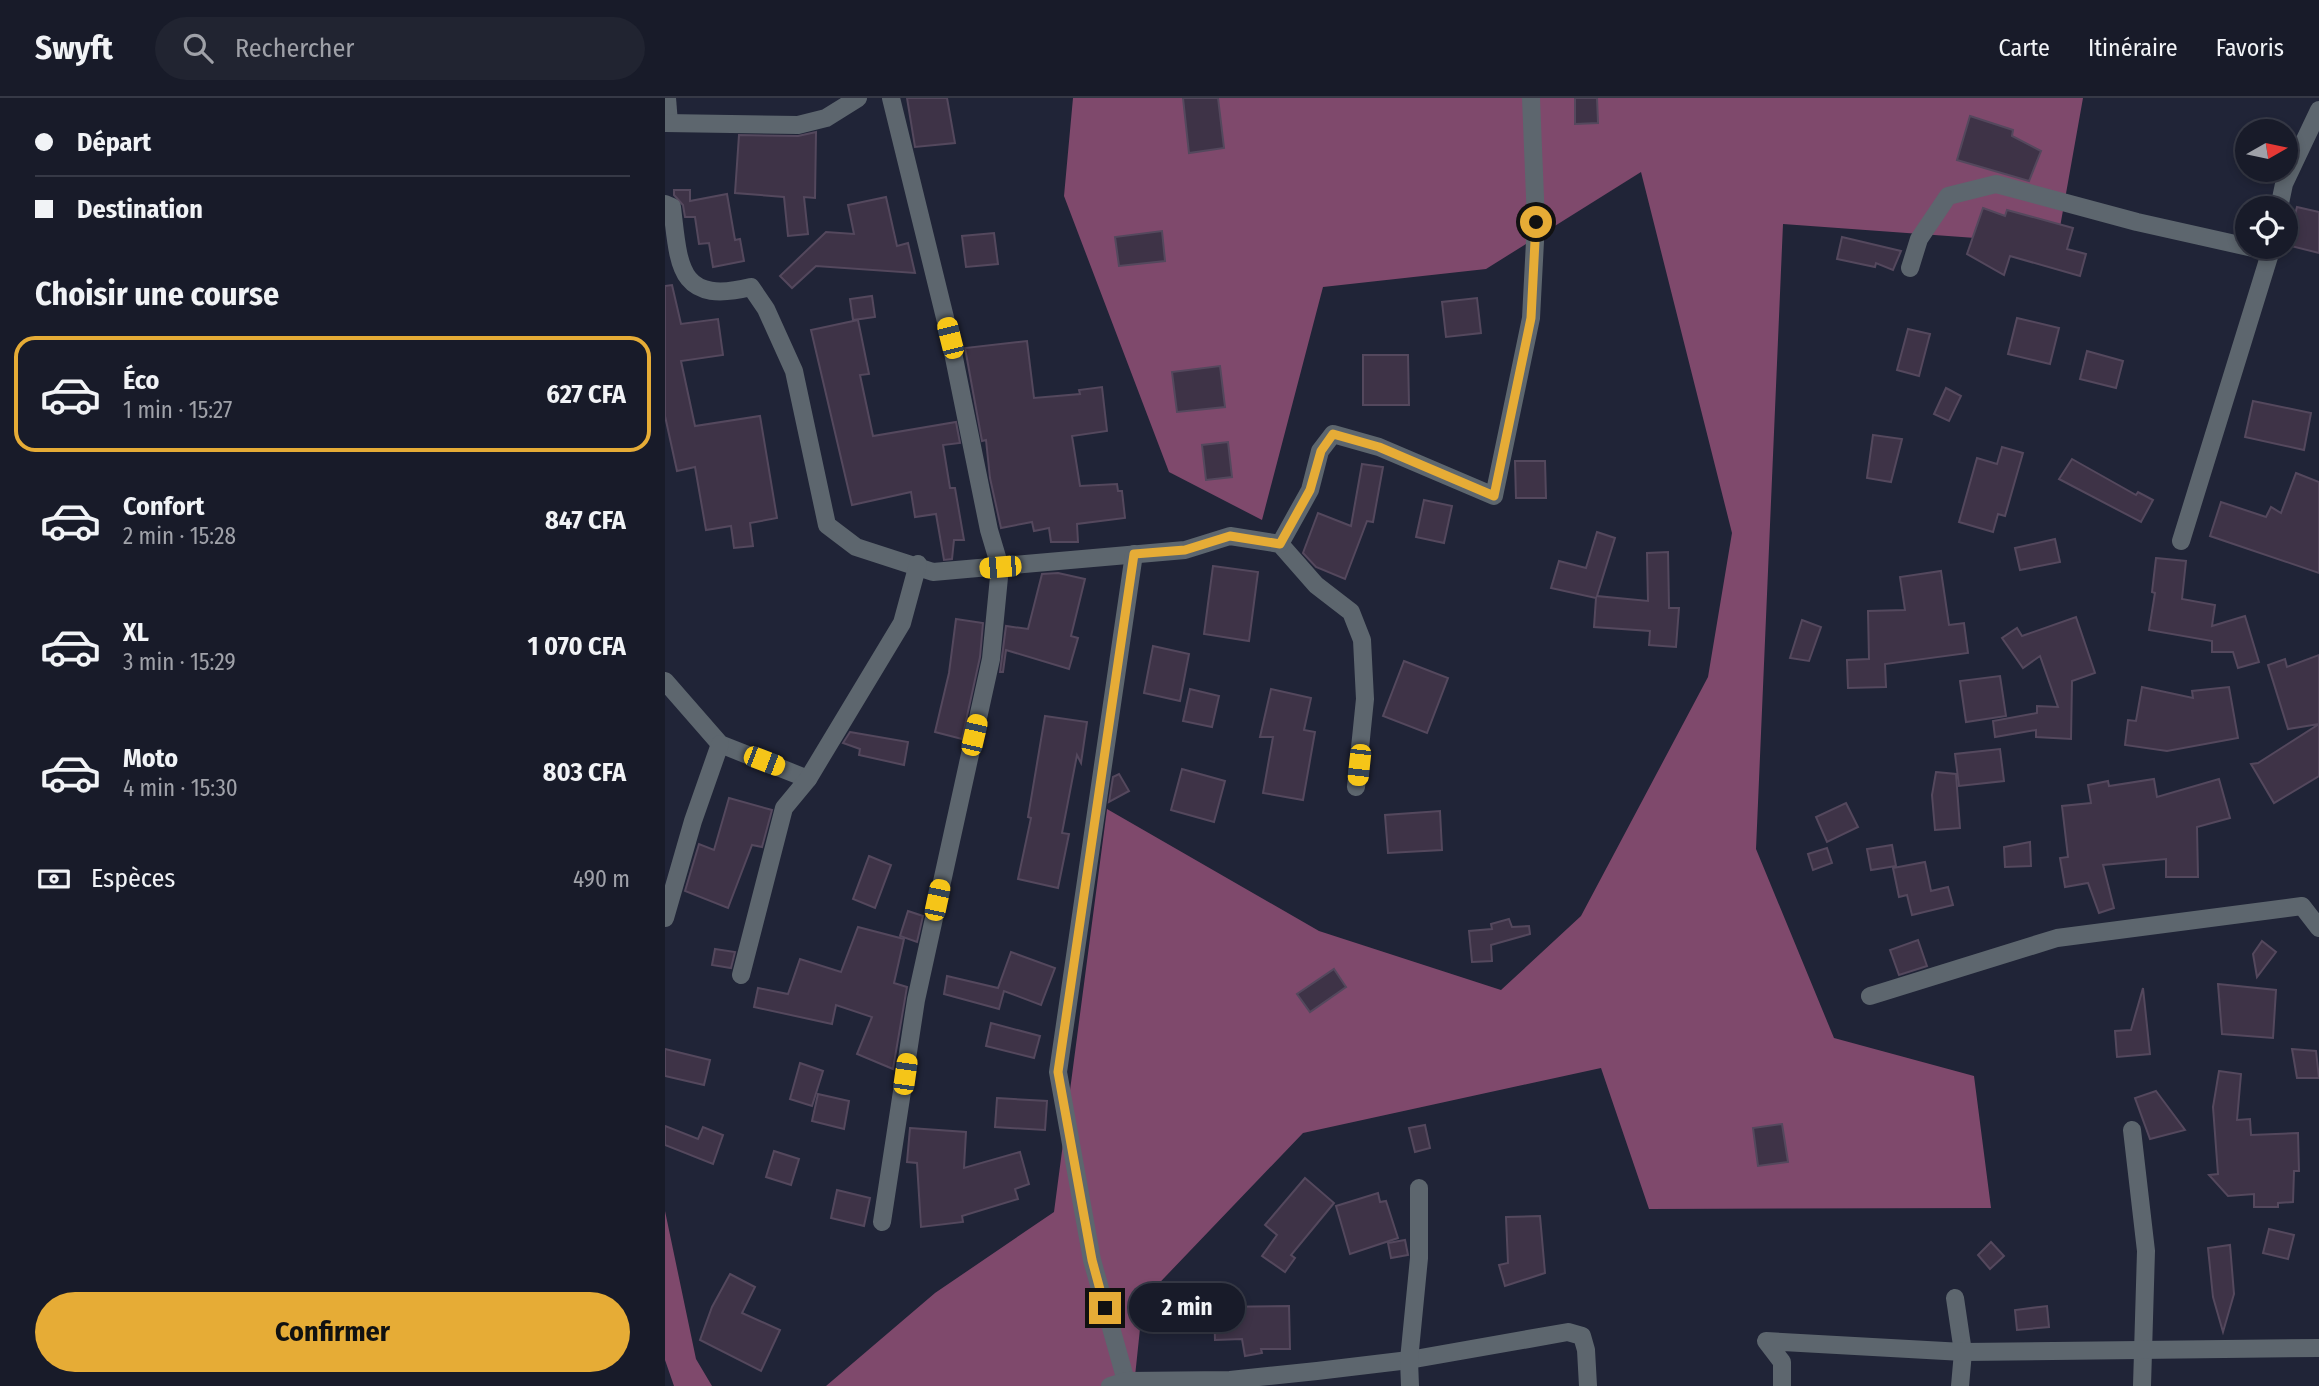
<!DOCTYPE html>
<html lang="fr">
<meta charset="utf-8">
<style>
:root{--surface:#181b29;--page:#212431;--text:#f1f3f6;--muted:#9fa1a8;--line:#363946;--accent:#e6ac36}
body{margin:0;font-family:"Fira Sans Condensed",sans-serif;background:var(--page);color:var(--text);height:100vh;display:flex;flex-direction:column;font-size:26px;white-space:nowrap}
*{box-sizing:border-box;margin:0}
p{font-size:23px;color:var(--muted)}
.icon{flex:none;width:38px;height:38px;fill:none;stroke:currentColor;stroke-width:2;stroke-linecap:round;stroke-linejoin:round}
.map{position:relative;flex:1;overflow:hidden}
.sheet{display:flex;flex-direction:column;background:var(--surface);width:665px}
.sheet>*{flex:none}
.hud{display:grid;align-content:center;height:154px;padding:0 35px;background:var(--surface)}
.needle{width:46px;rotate:81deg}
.buttons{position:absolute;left:1570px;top:21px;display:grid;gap:14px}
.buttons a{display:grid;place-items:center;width:63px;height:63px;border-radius:50%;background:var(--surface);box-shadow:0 4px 10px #0003,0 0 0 2px var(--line);font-size:35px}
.end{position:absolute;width:32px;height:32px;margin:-16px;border:9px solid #e6ac36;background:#111;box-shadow:0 0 0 4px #111}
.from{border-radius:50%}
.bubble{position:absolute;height:49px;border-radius:24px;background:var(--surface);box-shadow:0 4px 10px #0003,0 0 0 2px var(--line);font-size:23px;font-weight:700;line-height:49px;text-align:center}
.car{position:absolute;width:21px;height:42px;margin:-21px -10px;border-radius:9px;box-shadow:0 0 5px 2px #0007;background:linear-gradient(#f5c518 24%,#345 0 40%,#f5c518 0 76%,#345 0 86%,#f5c518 0)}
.hud b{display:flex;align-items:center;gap:24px;height:66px;font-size:26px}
.hud b+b{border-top:2px solid var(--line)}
.hud i{width:18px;height:18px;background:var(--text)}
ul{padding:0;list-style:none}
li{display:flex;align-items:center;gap:21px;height:116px;margin:0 14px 10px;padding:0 21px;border:4px solid transparent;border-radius:21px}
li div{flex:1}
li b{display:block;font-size:26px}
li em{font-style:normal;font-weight:700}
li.active{border-color:var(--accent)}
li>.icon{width:63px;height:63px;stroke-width:1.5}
h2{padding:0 35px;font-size:32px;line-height:84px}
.pay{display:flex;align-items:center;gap:18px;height:77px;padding:0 35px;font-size:26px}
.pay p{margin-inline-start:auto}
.cta{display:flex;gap:14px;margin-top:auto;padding:14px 35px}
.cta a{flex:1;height:80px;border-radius:42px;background:var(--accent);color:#111;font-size:28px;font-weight:700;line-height:80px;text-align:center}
header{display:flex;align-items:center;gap:42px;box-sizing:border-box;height:98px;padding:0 35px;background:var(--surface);border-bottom:2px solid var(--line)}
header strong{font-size:33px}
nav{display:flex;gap:38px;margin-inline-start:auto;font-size:24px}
.search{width:490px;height:63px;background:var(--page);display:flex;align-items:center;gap:18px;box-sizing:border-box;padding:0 24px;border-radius:38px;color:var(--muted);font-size:26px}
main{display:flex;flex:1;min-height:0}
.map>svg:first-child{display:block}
</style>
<header>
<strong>Swyft</strong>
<div class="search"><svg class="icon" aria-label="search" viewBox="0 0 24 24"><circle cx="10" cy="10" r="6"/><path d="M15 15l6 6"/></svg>Rechercher</div>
<nav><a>Carte</a><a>Itinéraire</a><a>Favoris</a></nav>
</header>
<main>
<section class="sheet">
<div class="hud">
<b><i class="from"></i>Départ</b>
<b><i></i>Destination</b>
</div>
<h2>Choisir une course</h2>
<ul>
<li class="active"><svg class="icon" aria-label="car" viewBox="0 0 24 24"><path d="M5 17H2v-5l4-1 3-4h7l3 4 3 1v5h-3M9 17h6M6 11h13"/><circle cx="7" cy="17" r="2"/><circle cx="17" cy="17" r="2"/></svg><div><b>Éco</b><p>1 min · 15:27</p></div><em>627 CFA</em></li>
<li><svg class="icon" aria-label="car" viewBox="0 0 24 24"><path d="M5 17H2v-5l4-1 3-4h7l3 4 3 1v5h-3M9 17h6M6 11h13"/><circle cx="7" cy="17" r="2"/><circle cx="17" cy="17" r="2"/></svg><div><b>Confort</b><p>2 min · 15:28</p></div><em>847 CFA</em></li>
<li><svg class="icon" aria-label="car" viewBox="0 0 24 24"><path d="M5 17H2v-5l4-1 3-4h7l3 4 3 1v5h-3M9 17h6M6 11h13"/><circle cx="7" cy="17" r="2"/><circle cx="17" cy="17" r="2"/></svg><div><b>XL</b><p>3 min · 15:29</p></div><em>1 070 CFA</em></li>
<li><svg class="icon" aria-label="car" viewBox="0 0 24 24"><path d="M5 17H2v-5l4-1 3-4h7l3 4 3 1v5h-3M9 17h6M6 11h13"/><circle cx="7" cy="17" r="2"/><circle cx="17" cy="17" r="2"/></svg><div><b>Moto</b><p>4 min · 15:30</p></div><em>803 CFA</em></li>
</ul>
<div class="pay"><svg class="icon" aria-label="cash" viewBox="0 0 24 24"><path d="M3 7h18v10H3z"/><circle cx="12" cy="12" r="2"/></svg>Espèces<p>490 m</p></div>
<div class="cta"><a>Confirmer</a></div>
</section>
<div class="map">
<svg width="1654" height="1288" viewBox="0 0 1654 1288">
<rect width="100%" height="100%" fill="#202437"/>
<!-- forest -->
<g fill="#7f496c">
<path d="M408,0H1418L1392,146L1118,126L1091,751L1169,940L1309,978L1326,1110L984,1111L936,970L638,1035L478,1202L469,1288H161L270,1195L389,1114L442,711L654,833L836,892L916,818L1043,579L1067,435L976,74L821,171L658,189L597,422L504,374L399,98Z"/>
<path d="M0,1113L31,1261L47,1288H9L0,1262Z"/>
</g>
<!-- building -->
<g fill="#3e3347" stroke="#54485d" stroke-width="2">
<path d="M242,0H282L290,45L250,49Z"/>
<path d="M518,0H553L559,50L524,55Z"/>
<path d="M910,0H932L933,25L910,26Z"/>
<path d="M1305,18L1348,32L1347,38L1376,53L1364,83L1292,62Z"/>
<path d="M151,34L150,100L139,99L143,136L123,138L119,99L70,95L74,37L133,38Z"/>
<path d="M9,92H25V103L62,96L70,142L75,141L79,163L48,169L44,145L34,146L30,119H20L18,107L9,97Z"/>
<path d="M221,99L232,148L243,145L250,175L151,168L127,190L115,178L161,134L189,136L183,107Z"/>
<path d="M1632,109L1654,114V155L1622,147Z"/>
<path d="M1318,110L1340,118L1342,112L1408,130L1402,151L1421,156L1415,178L1345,158L1339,177L1302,156Z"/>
<path d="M497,133L500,163L454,168L450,139Z"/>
<path d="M329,135L333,166L301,169L297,138Z"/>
<path d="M1177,139L1236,153L1228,172L1211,165L1210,169L1172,161Z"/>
<path d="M7,187L16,226L53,221L58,257L16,263L30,328L95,318L112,420L85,425L88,448L69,450L66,428L41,432L30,369L12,373L0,318V188Z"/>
<path d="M207,198L210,219L188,222L185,201Z"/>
<path d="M812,200L816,235L781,239L777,204Z"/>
<path d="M1352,220L1394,230L1385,266L1343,256Z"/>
<path d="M193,222L204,276L195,277L208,338L291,324L295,345L278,347L285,390H290L299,442H289L287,461L279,462L271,416L250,419L246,394L187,407L146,232Z"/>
<path d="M1243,231L1265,236L1254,278L1232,272Z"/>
<path d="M362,243L369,300L415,296L414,292L437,289L442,333L407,338L415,388L452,386L453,393H457L460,420L412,426L413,444H386L384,430L369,433L367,424L336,430L325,380L321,342L317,343L300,250Z"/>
<path d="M1422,253L1458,263L1451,290L1415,281Z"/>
<path d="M698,257H743L744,307H698Z"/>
<path d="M555,268L560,309L512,314L507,274Z"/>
<path d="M1281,290L1296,298L1284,323L1269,316Z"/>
<path d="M1588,303L1646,315L1639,352L1580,339Z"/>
<path d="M1208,337L1237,341L1226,384L1202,380Z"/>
<path d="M563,344L567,379L541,382L537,347Z"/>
<path d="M1337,349L1358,355L1340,418L1333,416L1328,434L1294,424L1312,360L1332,366Z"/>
<path d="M1407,361L1471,397L1473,394L1488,402L1476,424L1394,381Z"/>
<path d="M850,363H880L881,400H851Z"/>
<path d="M697,366L718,369L708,424L702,423L680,481L651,469L638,455L653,415L686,428Z"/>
<path d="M1631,375L1654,384V475L1545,438L1556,404L1601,419L1606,409L1616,415Z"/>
<path d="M759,402L787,408L779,445L751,439Z"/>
<path d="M932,434L950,440L932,498L983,503L982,455L1003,454L1004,510H1014L1011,549L984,547L985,533L929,529L931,500L886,490L894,463L921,470Z"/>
<path d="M1390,441L1395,464L1355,472L1350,450Z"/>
<path d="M1491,460L1521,463L1517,501L1550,507L1547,528L1580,518L1594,564L1573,570L1568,554H1547V543L1484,532L1490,495L1487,494Z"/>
<path d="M548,468L593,474L584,543L539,536Z"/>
<path d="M1276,473L1284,527L1299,525L1303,555L1220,566L1221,589L1183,590L1182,562L1204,561L1203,513L1240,512L1235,479Z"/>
<path d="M393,475L420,481L406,538L413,540L404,571L341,552L338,574H335L341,528L363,531L377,476Z"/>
<path d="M1411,519L1430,575L1407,583L1406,641L1371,639V632L1330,639L1328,623L1372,615V608L1393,609L1375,558L1358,570L1337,540L1352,530L1357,538Z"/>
<path d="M291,521L318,525L315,559L297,641L270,634L284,575Z"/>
<path d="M1137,522L1156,529L1144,563L1125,560Z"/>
<path d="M488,548L524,556L515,603L479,595Z"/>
<path d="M1654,557V678L1609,705L1586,666L1593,665L1654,626L1623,631L1603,567L1620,561L1622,569Z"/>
<path d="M739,563L783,580L762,635L718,618Z"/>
<path d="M1335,578L1341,618L1301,624L1295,583Z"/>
<path d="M1477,589L1528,600L1527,593L1564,589L1573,640L1502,653L1460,647L1463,622L1471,623Z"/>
<path d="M525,591L554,598L547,629L518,623Z"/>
<path d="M606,591L646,600L639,632L650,634L638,702L598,695L608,639H595Z"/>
<path d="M380,618L422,624L416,665L412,657L397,735L404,736L393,790L353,781L366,720L363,719Z"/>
<path d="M185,634L243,644L239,667L194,657L195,651L178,645Z"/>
<path d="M1335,651L1339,683L1294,688L1290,656Z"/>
<path d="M517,671L560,683L549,724L506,712Z"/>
<path d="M1271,674L1291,676L1295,730L1270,732L1267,697Z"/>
<path d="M454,676L464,693L444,704L448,679Z"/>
<path d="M1489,681L1492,699L1554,681L1565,720L1532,729L1533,779H1501V761L1438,767L1449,810L1434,815L1423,785L1400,789L1395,760L1403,759L1397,708L1426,705L1423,687L1443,683L1444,688Z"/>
<path d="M64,700L107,712L97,749L87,747L63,810L20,793L34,746L49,752Z"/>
<path d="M1181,705L1193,729L1162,744L1151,719Z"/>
<path d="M775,713L777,752L723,755L720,717Z"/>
<path d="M1365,744L1366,768L1340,769L1339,749Z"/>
<path d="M1227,747L1231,768L1206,772L1202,751Z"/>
<path d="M1162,750L1167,765L1148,772L1143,756Z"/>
<path d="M204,758L226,767L210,810L188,801Z"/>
<path d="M1260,764L1266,793L1283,789L1288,807L1247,817L1242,797L1234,799L1228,770Z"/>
<path d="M243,813L258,818L252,844L235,838Z"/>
<path d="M844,821L847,829L864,828L865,836L826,847L827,863L807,864L804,833L827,831L826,826Z"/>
<path d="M193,829L239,841L229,885L242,889L228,971L192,956L207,919L171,907L167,926L89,909L93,890L123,896L135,861L176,874Z"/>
<path d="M1253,842L1262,868L1234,877L1225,852Z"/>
<path d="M1597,843L1611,854L1592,879L1588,856Z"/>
<path d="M50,851L70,854L66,870L47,867Z"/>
<path d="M346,854L390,870L376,907L339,893L334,911L279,896L282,878L333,890Z"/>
<path d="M669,871L681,889L645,914L632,896Z"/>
<path d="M1553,886L1611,892L1608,940L1557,936Z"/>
<path d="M1478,890L1485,956L1452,959L1450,933L1466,932Z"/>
<path d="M326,925L375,938L369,960L321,948Z"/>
<path d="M0,951L45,962L39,987L0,978Z"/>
<path d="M1627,951L1651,953L1654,980H1632Z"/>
<path d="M135,965L158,973L147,1008L125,1001Z"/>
<path d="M1554,973L1576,976L1572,1022L1585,1021L1586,1037L1633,1035L1634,1073H1629L1628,1104L1613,1105V1109H1589V1096L1563,1098L1544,1077L1553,1076L1548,1009Z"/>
<path d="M1491,993L1520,1032L1485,1041L1470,1000Z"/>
<path d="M153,996L184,1003L179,1031L147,1023Z"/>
<path d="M332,1000L382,1003L380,1032L330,1029Z"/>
<path d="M1117,1026L1123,1064L1093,1068L1088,1030Z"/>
<path d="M760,1027L765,1050L750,1054L744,1030Z"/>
<path d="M0,1028L33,1041L38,1029L58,1037L48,1066L0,1047Z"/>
<path d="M245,1030L301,1034L299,1070L355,1054L364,1086L350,1091L353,1101L297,1118L298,1124L256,1129L252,1065L242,1064Z"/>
<path d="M109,1053L134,1061L126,1087L101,1079Z"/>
<path d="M640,1080L669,1105L626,1157L630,1160L620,1174L597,1158L612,1137L600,1127Z"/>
<path d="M172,1092L205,1100L199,1128L166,1120Z"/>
<path d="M713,1095L715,1104L721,1103L733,1140L685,1156L671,1108Z"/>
<path d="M875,1118L880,1175L840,1188L834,1167L843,1165L841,1119Z"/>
<path d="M1604,1131L1629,1137L1623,1161L1598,1155Z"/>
<path d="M740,1142L743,1157L726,1160L723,1145Z"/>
<path d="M1326,1144L1339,1158L1325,1171L1313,1157Z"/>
<path d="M1565,1147L1569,1196L1558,1234L1548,1199L1543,1150Z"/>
<path d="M65,1176L90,1189L77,1215L115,1232L96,1273L35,1242L47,1209Z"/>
<path d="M515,1196L521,1220L488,1228L482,1205Z"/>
<path d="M624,1208L625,1251H596L597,1255L580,1258L577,1241L550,1242L549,1209Z"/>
<path d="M1382,1208L1384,1229L1352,1232L1350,1212Z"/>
</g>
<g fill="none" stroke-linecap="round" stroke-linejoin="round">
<!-- minor -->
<g stroke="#5d666e" stroke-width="18">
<path d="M2,0L4,25"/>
<path d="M0,25L133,27L161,20L193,0"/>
<path d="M0,106L7,109C14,168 13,207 86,189L101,211L129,273L162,427L191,449L268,474L520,452L565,438L615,446L651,487L686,514L697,542L700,601L691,689"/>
<path d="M1614,110L1619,86L1654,12"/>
<path d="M1245,170L1254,141L1283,98L1331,86L1472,124L1606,154"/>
<path d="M1516,443L1607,149"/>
<path d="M615,446L645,392L655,353L668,336L714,349L829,398L866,220L871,124L866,0"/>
<path d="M0,583L55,646L143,681"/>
<path d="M0,820L28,723L55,646"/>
<path d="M76,877L119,710L143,681L237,525L253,466"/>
<path d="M1205,898L1392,840L1637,808L1654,830"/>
<path d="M1467,1032L1481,1153L1477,1288"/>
<path d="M217,1124L251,902L326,561L335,469L324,432L285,240L226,0"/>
<path d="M1290,1200L1298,1254L1295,1288"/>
<path d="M461,1283L427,1162L393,974L469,456"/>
<path d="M445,1288L461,1283L565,1282L652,1273L744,1262L903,1234L917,1238L921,1252L923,1288"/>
<path d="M745,1288L744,1262L754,1160V1090"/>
<path d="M1117,1288V1264L1101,1243L1298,1254L1654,1250"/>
</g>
</g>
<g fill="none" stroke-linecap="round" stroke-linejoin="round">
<!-- route -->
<path stroke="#e6ac36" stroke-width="9" d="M440,1210L427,1162L393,974L469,456L520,452L565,438L615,446L645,392L656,353L668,336L714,349L829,398L866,220L871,124"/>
</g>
</svg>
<div class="buttons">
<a><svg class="needle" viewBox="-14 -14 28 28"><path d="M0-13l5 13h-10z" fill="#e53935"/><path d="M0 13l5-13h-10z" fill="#9fa1a8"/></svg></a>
<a><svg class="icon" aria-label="locate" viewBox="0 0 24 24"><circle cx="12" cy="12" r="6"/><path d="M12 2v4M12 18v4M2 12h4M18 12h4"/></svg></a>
</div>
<i class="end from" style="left:871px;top:124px"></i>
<i class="end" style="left:440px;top:1210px"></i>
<div class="bubble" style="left:464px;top:1185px;width:116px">2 min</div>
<i class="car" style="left:285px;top:240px;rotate:346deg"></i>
<i class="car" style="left:335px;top:469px;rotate:265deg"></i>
<i class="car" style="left:309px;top:637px;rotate:13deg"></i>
<i class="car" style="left:99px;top:663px;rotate:111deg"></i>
<i class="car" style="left:694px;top:667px;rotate:186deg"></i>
<i class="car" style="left:272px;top:802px;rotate:12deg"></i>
<i class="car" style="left:240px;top:976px;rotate:8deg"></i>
</div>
</main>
